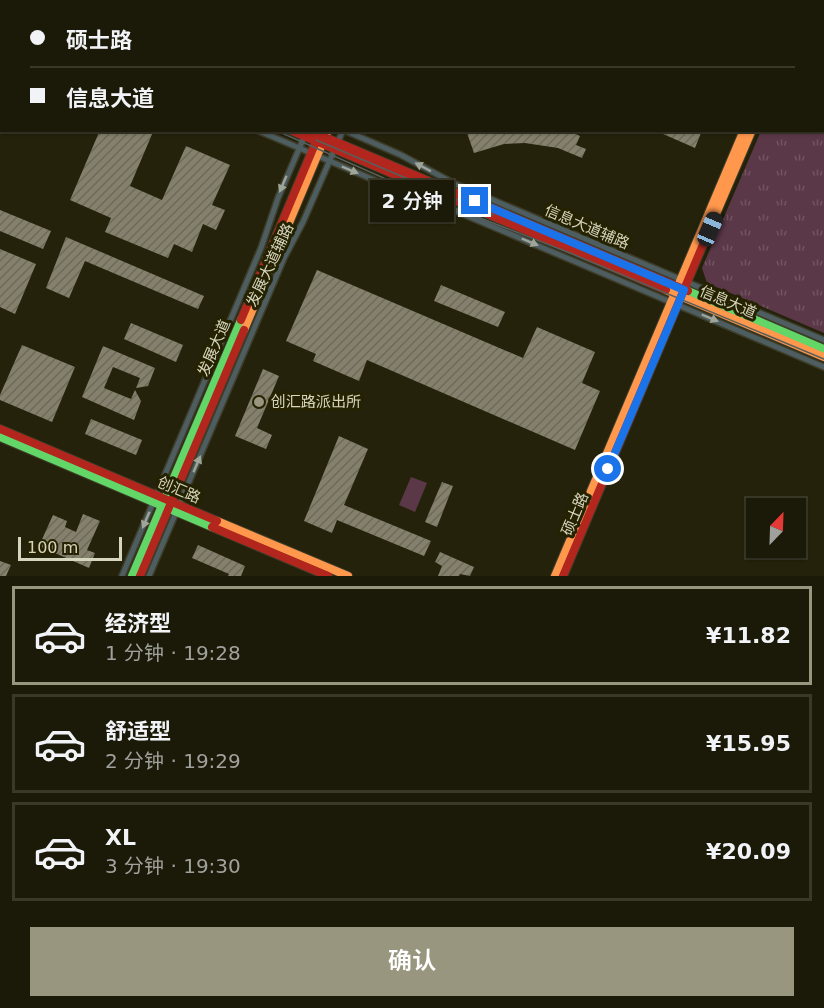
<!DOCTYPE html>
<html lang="zh">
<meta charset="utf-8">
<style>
:root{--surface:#1b1a08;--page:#282716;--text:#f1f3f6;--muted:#a0a19c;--line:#393829;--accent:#98967e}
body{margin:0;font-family:"DejaVu Sans","Noto Sans SC",sans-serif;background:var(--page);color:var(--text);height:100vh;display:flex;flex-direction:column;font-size:22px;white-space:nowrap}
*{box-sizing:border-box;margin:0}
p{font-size:20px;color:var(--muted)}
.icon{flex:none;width:33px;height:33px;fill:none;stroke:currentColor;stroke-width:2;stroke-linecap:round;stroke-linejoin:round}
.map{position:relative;height:576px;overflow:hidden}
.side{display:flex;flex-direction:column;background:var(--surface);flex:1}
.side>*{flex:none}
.top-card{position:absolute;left:0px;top:0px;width:825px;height:132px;box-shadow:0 2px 4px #0004,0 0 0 2px var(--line);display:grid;align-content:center;height:132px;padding:0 30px;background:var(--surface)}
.needle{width:39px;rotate:23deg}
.buttons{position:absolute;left:746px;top:498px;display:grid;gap:12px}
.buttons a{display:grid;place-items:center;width:60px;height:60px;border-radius:0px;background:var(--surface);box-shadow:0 2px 4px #0004,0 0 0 2px var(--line);font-size:30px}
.scale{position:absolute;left:18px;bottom:15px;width:104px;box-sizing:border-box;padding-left:6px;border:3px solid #d6d5bd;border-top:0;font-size:16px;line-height:21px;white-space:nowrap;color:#d6d5bd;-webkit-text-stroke:4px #242201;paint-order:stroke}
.end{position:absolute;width:27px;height:27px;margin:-14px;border:8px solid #1a73e8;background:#fff;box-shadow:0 0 0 3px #fff}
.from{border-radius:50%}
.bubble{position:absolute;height:42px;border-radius:0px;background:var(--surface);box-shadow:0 2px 4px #0004,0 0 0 2px var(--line);font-size:20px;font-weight:600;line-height:42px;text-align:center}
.car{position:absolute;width:18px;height:36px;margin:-18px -9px;border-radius:8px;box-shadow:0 0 4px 2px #0007;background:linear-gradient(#222 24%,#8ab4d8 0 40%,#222 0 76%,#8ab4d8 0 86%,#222 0)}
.top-card b{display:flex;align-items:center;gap:21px;height:57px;font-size:22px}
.top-card b+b{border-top:2px solid var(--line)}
.top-card i{width:15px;height:15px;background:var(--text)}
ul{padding:10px 0 0;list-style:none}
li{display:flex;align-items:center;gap:18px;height:99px;margin:0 12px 9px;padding:0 18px;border:3px solid var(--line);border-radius:0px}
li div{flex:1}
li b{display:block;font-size:22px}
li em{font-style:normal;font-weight:600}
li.active{border-color:var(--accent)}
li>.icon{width:54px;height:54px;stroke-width:1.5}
.cta{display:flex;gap:12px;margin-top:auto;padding:12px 30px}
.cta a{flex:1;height:69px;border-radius:0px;background:var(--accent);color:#fff;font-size:24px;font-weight:600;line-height:69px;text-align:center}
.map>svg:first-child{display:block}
</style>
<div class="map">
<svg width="824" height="576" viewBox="0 0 824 576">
<defs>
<pattern id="grass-tufts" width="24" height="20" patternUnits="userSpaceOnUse" patternTransform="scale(1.5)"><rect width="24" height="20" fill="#5b3848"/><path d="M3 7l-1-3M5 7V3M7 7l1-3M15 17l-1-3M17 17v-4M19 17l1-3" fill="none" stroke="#725460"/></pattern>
<pattern id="building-hatch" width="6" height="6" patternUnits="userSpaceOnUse" patternTransform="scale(1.5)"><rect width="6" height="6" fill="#84806c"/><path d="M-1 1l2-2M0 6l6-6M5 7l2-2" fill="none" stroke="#6c6a5a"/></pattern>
</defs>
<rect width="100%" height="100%" fill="#24220a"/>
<!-- grass -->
<path fill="url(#grass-tufts)" d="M816,0H824V333L707,283L702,268L761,131L824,130V2L815,1Z"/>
<!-- garden -->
<path fill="#5b3848" d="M411,477L427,483L415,512L399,505Z"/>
<!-- building -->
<g fill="url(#building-hatch)">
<path d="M100,130H149L153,132L130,186L162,200L186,146L230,165L212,205L225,210L216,230L203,224L192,252L174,244L168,258L105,232L111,218L70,200Z"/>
<path d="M466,130H567L580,136L576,145L586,149L582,158L558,148L525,143L504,144L474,153Z"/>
<path d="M654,130H696L701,133L695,148Z"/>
<path d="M0,210L51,231L43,249L0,231Z"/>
<path d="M66,237L204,296L198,309L85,261L69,298L46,288Z"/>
<path d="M0,249L36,264L15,314L0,307Z"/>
<path d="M317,270L523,358L537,327L595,352L582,383L600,391L575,450L367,360L359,381L313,361L316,354L286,341Z"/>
<path d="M441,285L505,312L498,327L434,301Z"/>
<path d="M131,323L183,345L176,362L124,339Z"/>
<path d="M22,345L75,367L52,422L0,400V395Z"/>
<path d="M103,346L155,368L148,386L136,388L140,378L113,367L104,388L131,399L135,390L141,401L134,420L82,397Z"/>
<path d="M263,369L279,376L257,428L272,435L266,449L235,436Z"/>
<path d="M91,419L142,440L136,455L85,434Z"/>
<path d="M339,436L368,449L344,505L431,541L424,556L337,520L332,533L304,521Z"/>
<path d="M442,482L453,486L437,527L425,522Z"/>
<path d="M83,514L100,521L87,550L95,553L89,568L39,546L53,515L67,521L65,527L76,532Z"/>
<path d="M198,545L245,566L241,576H228L229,574L192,558Z"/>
<path d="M440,552L474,567L470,576L460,574L459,576H438L442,566L435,562Z"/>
<path d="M0,561L11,565L6,576H0Z"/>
</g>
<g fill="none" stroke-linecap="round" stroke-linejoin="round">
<!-- street casing -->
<g stroke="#3e3d29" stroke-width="8">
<g id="street">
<path d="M23,0L26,2"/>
<path d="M365,2L366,0"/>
<path d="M393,2V0"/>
<path d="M0,17L2,18"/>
<path d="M257,130L400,191L437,203L824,367"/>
<path d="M344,130L401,155L455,184L824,340"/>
<path d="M122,576L261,248L278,198L305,135"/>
<path d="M149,576L284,258L303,222L343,130"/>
</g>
</g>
<!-- fast casing -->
<g stroke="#3e3d29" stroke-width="10">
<g id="fast">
<path d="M0,0L3,2"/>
<path d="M726,0L729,2"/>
<path d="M799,0V2"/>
<path d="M383,2L384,0"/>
<path d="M688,291L824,349"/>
<path d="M0,437L212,527"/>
<path d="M132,576L241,320"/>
</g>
</g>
<!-- slow casing -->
<g stroke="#3e3d29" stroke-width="10">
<g id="slow">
<path d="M376,0V2"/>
<path d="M807,2L808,0"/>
<path d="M707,235L752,130"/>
<path d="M666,290L824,357"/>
<path d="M244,330L328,130"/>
<path d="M217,521L348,576"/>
<path d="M555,576L744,130"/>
</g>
</g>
<!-- jam casing -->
<g stroke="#3e3d29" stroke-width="10">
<g id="jam">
<path d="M745,0L749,2"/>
<path d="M0,8L2,9"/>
<path d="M290,130L666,290"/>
<path d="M308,130L688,291"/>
<path d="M241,320L318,137"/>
<path d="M0,429L217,521"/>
<path d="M212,527L328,576"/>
<path d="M140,576L244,330"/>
<path d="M563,576L707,235"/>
</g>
</g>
<!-- street -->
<use href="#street" stroke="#4d5d60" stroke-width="5"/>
<!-- fast -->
<use href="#fast" stroke="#63d668" stroke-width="8"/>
<!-- slow -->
<use href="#slow" stroke="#ff974d" stroke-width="8"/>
<!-- jam -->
<use href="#jam" stroke="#b3261e" stroke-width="8"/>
<!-- tram -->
<g stroke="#555f5c" stroke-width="1.5">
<path d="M0,7L2,8"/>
<path d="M275,130L429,198L570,253L824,359"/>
<path d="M316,140L493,215"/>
</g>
</g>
<!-- one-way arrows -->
<defs><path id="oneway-solid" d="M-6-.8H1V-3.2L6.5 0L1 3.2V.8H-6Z" transform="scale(1.5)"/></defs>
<g fill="#9fa598">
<use href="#oneway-solid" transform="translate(423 167) rotate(-152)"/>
<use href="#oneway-solid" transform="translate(350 170) rotate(23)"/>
<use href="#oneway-solid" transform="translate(283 184) rotate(113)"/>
<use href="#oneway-solid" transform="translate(530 242) rotate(23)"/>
<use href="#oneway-solid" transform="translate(710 318) rotate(23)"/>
<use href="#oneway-solid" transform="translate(197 464) rotate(-67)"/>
<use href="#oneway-solid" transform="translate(146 520) rotate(113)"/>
</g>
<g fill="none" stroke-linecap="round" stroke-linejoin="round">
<!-- route -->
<path stroke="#1a73e8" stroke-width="8" d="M475,201L684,290L608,469"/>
</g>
<!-- markers -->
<circle fill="#98967e" stroke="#242201" stroke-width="2" cx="259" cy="402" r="6"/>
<g text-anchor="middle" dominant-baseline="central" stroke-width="6" stroke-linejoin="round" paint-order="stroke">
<!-- street labels -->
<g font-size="15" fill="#d6d5bd" stroke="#242201">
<text transform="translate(587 227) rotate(23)">信息大道辅路</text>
<text transform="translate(270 265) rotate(-65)">发展大道辅路</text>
<text transform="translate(728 302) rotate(23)">信息大道</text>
<text transform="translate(214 348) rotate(-67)">发展大道</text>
<text transform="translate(179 490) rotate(23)">创汇路</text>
<text transform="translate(575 514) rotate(-67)">硕士路</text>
</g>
<!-- poi labels -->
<g font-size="15" fill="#d6d5bd" stroke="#242201" text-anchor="start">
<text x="271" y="402">创汇路派出所</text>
</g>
</g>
</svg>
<div class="buttons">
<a><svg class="needle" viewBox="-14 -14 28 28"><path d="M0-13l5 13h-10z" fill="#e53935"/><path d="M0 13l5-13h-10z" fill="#a0a19c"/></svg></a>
</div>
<div class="scale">100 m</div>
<i class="end from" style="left:608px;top:469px"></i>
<i class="end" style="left:475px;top:201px"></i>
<div class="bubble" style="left:370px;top:180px;width:84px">2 分钟</div>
<i class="car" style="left:710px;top:229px;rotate:23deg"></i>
<div class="top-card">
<b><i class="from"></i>硕士路</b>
<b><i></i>信息大道</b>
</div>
</div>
<section class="side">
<ul>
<li class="active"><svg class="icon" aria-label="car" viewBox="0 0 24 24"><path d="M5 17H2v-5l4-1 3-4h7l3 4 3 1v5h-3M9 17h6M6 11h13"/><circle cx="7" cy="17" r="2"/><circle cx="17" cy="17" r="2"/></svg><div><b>经济型</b><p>1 分钟 · 19:28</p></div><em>¥11.82</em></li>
<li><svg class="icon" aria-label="car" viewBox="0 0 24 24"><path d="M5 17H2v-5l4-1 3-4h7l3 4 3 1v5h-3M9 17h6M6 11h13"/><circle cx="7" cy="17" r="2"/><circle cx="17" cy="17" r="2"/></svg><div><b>舒适型</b><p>2 分钟 · 19:29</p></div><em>¥15.95</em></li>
<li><svg class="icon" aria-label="car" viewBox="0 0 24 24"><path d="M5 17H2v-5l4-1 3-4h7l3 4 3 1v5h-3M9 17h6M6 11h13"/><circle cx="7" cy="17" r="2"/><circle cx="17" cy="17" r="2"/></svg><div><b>XL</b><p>3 分钟 · 19:30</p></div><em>¥20.09</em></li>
</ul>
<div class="cta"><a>确认</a></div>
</section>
